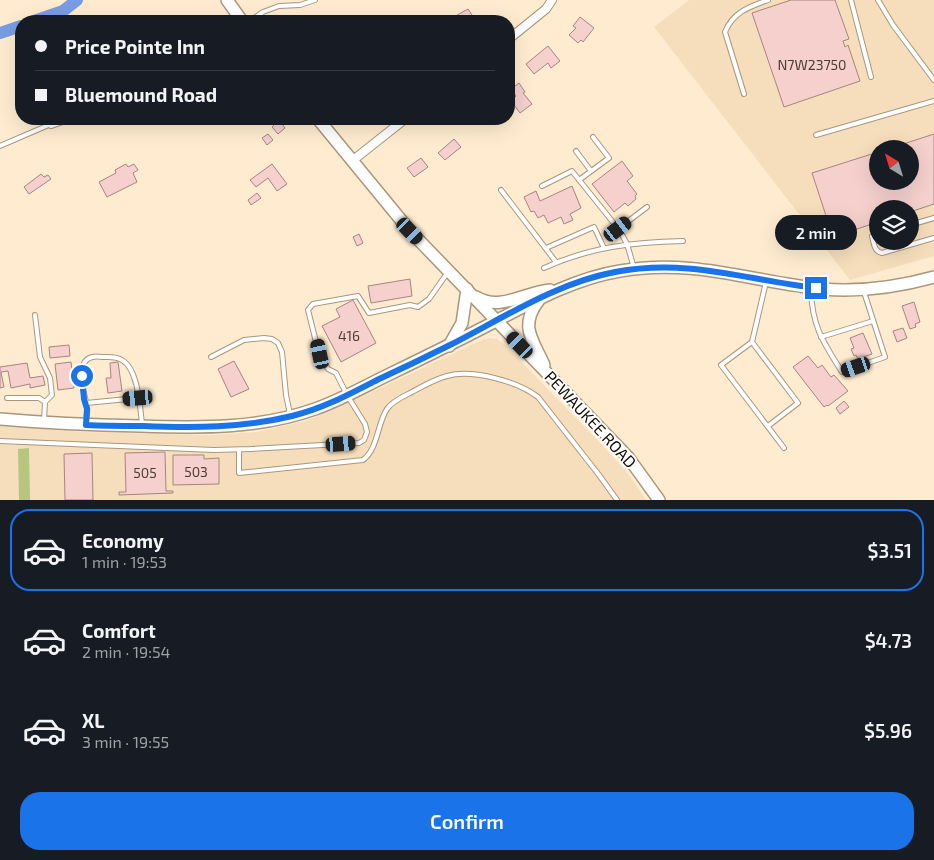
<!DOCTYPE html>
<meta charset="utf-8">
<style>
:root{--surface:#171b24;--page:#242831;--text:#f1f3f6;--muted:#9ea1a6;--line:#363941;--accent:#1a73e8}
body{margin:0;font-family:"Exo 2",sans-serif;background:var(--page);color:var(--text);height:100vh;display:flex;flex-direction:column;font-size:19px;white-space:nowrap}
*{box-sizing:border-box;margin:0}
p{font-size:16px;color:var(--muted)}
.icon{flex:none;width:28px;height:28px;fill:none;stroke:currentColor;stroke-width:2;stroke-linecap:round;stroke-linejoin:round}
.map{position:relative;height:500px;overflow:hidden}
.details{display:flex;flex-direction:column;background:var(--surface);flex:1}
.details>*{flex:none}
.top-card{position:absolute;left:15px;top:15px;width:500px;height:110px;border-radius:20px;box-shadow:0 5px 20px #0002;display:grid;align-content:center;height:110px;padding:0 20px;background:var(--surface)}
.needle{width:32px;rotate:322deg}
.controls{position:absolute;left:869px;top:140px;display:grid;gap:10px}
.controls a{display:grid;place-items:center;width:50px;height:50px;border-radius:50%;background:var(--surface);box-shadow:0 5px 20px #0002;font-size:25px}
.end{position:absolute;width:22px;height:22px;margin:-11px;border:6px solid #1a73e8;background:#fff;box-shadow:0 0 0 2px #fff}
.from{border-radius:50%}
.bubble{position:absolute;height:35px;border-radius:18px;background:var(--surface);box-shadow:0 5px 20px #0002;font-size:16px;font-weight:600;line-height:35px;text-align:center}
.car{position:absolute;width:15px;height:30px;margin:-15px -8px;border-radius:6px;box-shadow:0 0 4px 1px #0007;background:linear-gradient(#222 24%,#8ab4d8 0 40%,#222 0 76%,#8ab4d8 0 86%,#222 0)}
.top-card b{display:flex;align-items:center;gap:18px;height:48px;font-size:19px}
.top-card b+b{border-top:1px solid var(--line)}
.top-card i{width:12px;height:12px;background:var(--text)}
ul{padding:9px 0 0;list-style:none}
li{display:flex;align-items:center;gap:15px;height:82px;margin:0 10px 8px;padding:0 10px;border:2px solid transparent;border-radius:20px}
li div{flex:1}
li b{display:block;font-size:19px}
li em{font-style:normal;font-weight:600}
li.active{border-color:var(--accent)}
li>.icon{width:45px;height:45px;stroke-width:1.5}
.primary-button{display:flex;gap:10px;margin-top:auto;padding:10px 20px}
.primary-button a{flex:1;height:58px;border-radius:20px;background:var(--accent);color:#fff;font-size:20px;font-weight:600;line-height:58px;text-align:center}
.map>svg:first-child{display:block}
</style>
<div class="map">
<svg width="934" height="500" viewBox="0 0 934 500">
<rect width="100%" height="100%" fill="#ffecd0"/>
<!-- built -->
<g fill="#f6debc" fill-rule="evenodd">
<path d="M689,0H934V256L850,280L654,27ZM878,149H910V181H878ZM878,209H910V241H878Z"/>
<path d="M490,338L497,339L505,345L605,448L630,476L646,500H0V426L84,432L212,435L257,432L305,421L338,408L484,339Z"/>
</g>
<!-- green -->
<path fill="#b7c67f" d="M29,448L30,500H19L18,449Z"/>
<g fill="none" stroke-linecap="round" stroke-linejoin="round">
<!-- river -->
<g stroke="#799de4" stroke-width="12">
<path d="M34,21L63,11L77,0"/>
<path d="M0,33L21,26"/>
</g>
</g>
<!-- building -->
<g fill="#f5d0cd" stroke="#a68482">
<path d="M791,0H835L849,39L843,41L845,47L848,45L860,81L784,107L752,13Z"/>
<path d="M468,9L476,21H452V18Z"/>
<path d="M580,17L594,28L583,42L581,40L578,43L569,35L576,28L573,26Z"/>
<path d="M548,46L560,61L551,68L548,63L534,74L526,64Z"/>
<path d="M519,83L525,92L523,93L532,104L520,113L511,101L516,96L511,89Z"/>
<path d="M266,119H278L285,128L278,134L272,127L275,124L273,122L270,124Z"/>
<path d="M268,134L273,140L267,145L262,138Z"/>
<path d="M934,134V204L910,212V209H878V222L833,237L812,173L878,152V181H910V149H888Z"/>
<path d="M454,139L461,147L445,160L438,153Z"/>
<path d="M421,158L428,167L414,177L407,168Z"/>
<path d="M622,161L633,176L627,181L637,194L635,196L636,199L628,206L625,203L614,212L592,184Z"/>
<path d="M126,164L128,167L134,164L138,170L133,173L137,182L107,197L99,182L116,173L115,170Z"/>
<path d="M272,164L287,184L277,191L268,178L256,187L250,180Z"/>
<path d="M41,174L44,177L48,175L51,179L29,194L24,187Z"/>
<path d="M572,186L581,208L570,214L573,220L564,224L561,217L548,223L544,215L538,218L534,211L531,212L524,197L536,191L540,201Z"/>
<path d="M257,193L261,198L251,205L248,200Z"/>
<path d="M359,234L363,243L357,246L353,237Z"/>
<path d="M410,279L412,296L371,303L368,286Z"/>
<path d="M353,300L376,343L341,362L322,326L340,317L336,309Z"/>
<path d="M914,302L920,322L915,324L916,327L910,329L902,306Z"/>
<path d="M903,328L907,338L897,342L893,331Z"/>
<path d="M863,333L872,354L858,359L856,355L854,356L851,349L854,348L850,338Z"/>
<path d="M69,345L70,356L50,358L49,347Z"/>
<path d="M808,356L818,368L822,365L831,377L834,375L848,391L828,406L827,405L824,407L793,367Z"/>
<path d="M234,361L249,389L231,397L218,369Z"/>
<path d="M71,362L74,388L58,390L55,364Z"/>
<path d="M118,362L122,391L108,393L106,378H111L110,363Z"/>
<path d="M27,363L30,378L43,376L45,385L30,388V384L11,388L8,371L1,372L4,387L0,388V367Z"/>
<path d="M844,401L849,407L840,414L836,408Z"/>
<path d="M165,452L166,491H173V493L119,495V492H126L125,453Z"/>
<path d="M92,453L93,500H65L64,454Z"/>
<path d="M173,455H204V459L219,458V484L173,485Z"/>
</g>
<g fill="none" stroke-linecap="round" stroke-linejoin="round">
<!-- service casing -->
<g stroke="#a9977d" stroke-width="6">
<g id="service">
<path d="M851,0L871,77"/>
<path d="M878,0L893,25L934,80"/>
<path d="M250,21L263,12L279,6L300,5L315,0"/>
<path d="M744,94L725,32C733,12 749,7 768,0"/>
<path d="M816,135L934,101"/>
<path d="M0,146L51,124"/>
<path d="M576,151L591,171"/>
<path d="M579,180L609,158L593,137"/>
<path d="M542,186L572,171L620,231L627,244L634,268"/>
<path d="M501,190L556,262"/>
<path d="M910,225L934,218"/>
<path d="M618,229L647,207"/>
<path d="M878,234L872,236C874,244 874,251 882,253L934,238"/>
<path d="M546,248L594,227L604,248"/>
<path d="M544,268C590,247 633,242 683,241"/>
<path d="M766,282L752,342L721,365L784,448"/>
<path d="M811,290C812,326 823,342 842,372L885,357L864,292"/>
<path d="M35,315L40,357L50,378L52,395L45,402L44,420"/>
<path d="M821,337L873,321"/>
<path d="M752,342L798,403L768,426"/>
<path d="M211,357L244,340L264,338L272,339L278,343L282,352L286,395L290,414"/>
<path d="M7,398H39L45,402"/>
<path d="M86,403L138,398"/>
<path d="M86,422C86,417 88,412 87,407C85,394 78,378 83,365C87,356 95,356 103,357C109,357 116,356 122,360C138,369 140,406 142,424"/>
<path d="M0,441L214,450L251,449L359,443L364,440L367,432L365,424L347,395L336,373L328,369L319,354L308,310L313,304L358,296L369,313L410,305L418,307L429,299L448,272"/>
<path d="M239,450V473L363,460C378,449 377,424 387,409C392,401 404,396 412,392C423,386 435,379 447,376C472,369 517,381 538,397L599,475L617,500"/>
</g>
</g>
<!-- minor casing -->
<g stroke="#a9977d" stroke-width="10">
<g id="minor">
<path d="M509,39L546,9L552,0"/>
<path d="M51,124L65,119"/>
<path d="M352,161L405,119"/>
</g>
</g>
<!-- secondary casing -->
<g stroke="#a9977d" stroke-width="14">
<g id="secondary">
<path d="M227,0L242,21"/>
<path d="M318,119L410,231L628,457L659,500"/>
<path d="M476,297C500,312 525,292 550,290"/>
<path d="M539,300C519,326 532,338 544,365"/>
<path d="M449,346L462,323L467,289"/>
<path d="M0,419C47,423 94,425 141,426C200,428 259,429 315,409C341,400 365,386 390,374C425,357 460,340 494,322C534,301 576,278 620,271C694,258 752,282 823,289C860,292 898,287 934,277"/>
</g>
</g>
<!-- service -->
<use href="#service" stroke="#fff" stroke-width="4"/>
<!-- minor -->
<use href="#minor" stroke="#fff" stroke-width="8"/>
<!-- secondary -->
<use href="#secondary" stroke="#fff" stroke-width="11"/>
</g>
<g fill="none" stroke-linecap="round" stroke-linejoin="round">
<!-- route -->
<path stroke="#1a73e8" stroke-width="6" d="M82,376L84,399L87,409L86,425C105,426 124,426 143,426C193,428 243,428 292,416C322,409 350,394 377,380C401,369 426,357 450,345C503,318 556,283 615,272C688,258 746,280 816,288"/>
</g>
<g text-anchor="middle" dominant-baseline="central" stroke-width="4" stroke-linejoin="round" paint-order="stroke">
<!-- number labels -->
<g font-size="14" fill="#4c3e36">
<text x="812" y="64">N7W23750</text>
<text x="349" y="335">416</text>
<text x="196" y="471">503</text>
<text x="145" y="472">505</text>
</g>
<!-- street labels -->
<g font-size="16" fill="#130d04" stroke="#fff">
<text transform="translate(591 419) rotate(47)">PEWAUKEE ROAD</text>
</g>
</g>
</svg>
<div class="controls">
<a><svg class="needle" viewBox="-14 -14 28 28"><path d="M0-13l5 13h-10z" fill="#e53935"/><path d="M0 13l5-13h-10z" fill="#9ea1a6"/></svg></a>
<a><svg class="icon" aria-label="layers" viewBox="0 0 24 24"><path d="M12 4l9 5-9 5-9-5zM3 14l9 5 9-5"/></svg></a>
</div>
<i class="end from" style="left:82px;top:376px"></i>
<i class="end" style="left:816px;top:288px"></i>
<div class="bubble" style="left:775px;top:215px;width:82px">2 min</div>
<i class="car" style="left:618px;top:229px;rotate:53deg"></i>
<i class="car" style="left:410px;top:231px;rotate:136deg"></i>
<i class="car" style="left:520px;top:345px;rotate:316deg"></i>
<i class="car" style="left:320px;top:354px;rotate:348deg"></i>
<i class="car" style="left:856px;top:367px;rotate:251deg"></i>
<i class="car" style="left:138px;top:398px;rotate:265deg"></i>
<i class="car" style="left:341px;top:444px;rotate:86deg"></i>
<div class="top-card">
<b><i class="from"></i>Price Pointe Inn</b>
<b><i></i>Bluemound Road</b>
</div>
</div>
<section class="details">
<ul>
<li class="active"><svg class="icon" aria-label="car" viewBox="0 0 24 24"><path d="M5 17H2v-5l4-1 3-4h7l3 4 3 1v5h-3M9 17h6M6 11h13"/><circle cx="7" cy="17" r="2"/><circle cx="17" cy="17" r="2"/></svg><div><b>Economy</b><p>1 min · 19:53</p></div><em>$3.51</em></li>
<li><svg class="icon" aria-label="car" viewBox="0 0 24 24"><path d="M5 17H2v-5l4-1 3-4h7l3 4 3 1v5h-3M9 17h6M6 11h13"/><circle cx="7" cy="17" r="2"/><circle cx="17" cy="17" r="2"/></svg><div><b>Comfort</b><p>2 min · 19:54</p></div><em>$4.73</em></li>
<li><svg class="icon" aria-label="car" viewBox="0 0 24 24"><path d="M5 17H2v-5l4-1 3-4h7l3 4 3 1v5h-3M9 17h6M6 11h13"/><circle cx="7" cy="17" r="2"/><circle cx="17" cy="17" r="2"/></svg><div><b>XL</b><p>3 min · 19:55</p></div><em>$5.96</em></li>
</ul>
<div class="primary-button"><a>Confirm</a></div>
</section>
